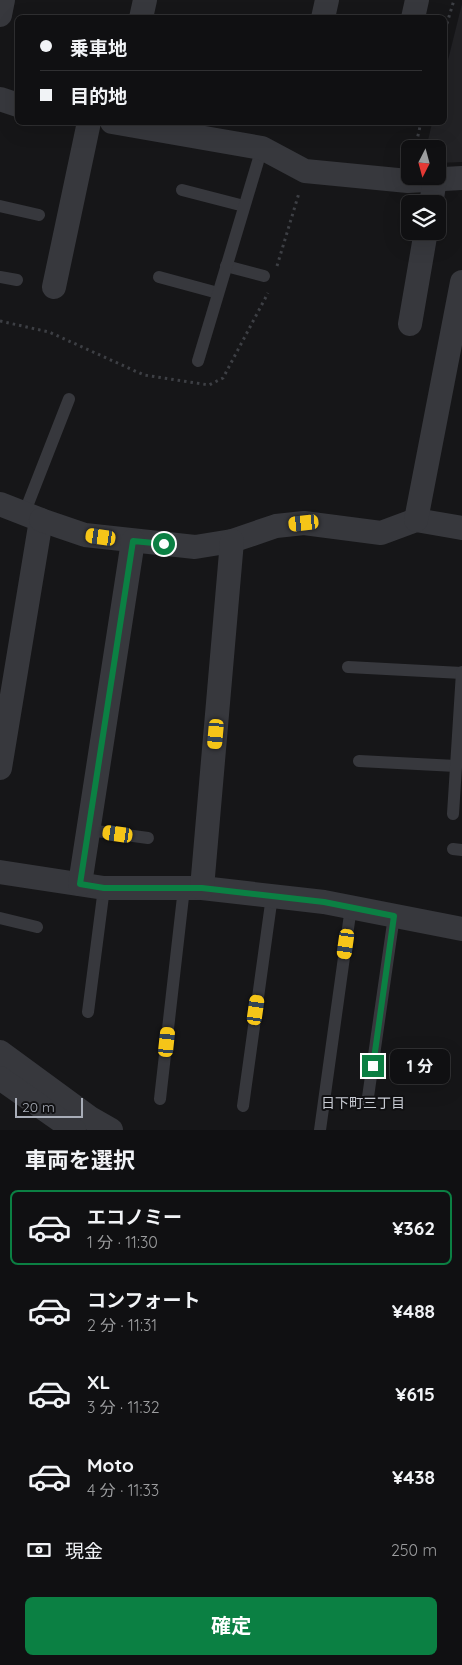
<!DOCTYPE html>
<html lang="ja">
<meta charset="utf-8">
<style>
:root{--surface:#101012;--page:#1e1e20;--text:#f1f3f6;--muted:#9c9d9f;--line:#303032;--accent:#0b8043}
body{margin:0;font-family:Quicksand,"Noto Sans JP",sans-serif;background:var(--page);color:var(--text);height:100vh;display:flex;flex-direction:column;font-size:19px;white-space:nowrap}
*{box-sizing:border-box;margin:0}
p{font-size:16px;color:var(--muted)}
.icon{flex:none;width:28px;height:28px;fill:none;stroke:currentColor;stroke-width:2;stroke-linecap:round;stroke-linejoin:round}
.map{position:relative;height:1130px;overflow:hidden}
.drawer{display:flex;flex-direction:column;background:var(--surface);flex:1}
.drawer>*{flex:none}
.banner{position:absolute;left:15px;top:15px;width:432px;height:110px;border-radius:8px;box-shadow:0 5px 20px #0002,0 0 0 1px var(--line);display:grid;align-content:center;height:110px;padding:0 25px;background:var(--surface)}
.needle{width:32px;rotate:186deg}
.tools{position:absolute;left:401px;top:140px;display:grid;gap:10px}
.tools a{display:grid;place-items:center;width:45px;height:45px;border-radius:8px;background:var(--surface);box-shadow:0 5px 20px #0002,0 0 0 1px var(--line);font-size:25px}
.scale{position:absolute;left:15px;bottom:12px;width:68px;box-sizing:border-box;padding-left:5px;border:2px solid #a8adb8;border-top:0;font-size:14px;line-height:18px;white-space:nowrap;color:#a8adb8;-webkit-text-stroke:4px #111113;paint-order:stroke}
.end{position:absolute;width:22px;height:22px;margin:-11px;border:6px solid #0b8043;background:#fff;box-shadow:0 0 0 2px #fff}
.from{border-radius:50%}
.bubble{position:absolute;height:35px;border-radius:8px;background:var(--surface);box-shadow:0 5px 20px #0002,0 0 0 1px var(--line);font-size:16px;font-weight:700;line-height:35px;text-align:center}
.car{position:absolute;width:15px;height:30px;margin:-15px -8px;border-radius:6px;box-shadow:0 0 4px 1px #0007;background:linear-gradient(#f5c518 24%,#345 0 40%,#f5c518 0 76%,#345 0 86%,#f5c518 0)}
.banner b{display:flex;align-items:center;gap:18px;height:48px;font-size:19px}
.banner b+b{border-top:1px solid var(--line)}
.banner i{width:12px;height:12px;background:var(--text)}
ul{padding:0;list-style:none}
li{display:flex;align-items:center;gap:15px;height:75px;margin:0 10px 8px;padding:0 15px;border:2px solid transparent;border-radius:8px}
li div{flex:1}
li b{display:block;font-size:19px}
li em{font-style:normal;font-weight:700}
li.selected{border-color:var(--accent)}
li>.icon{width:45px;height:45px;stroke-width:1.5}
h2{padding:0 25px;font-size:22px;line-height:60px}
.pay{display:flex;align-items:center;gap:12px;height:55px;padding:0 25px;font-size:19px}
.pay p{margin-inline-start:auto}
.primary-button{display:flex;gap:10px;margin-top:auto;padding:10px 25px}
.primary-button a{flex:1;height:58px;border-radius:8px;background:var(--accent);color:#fff;font-size:20px;font-weight:700;line-height:58px;text-align:center}
.map>svg:first-child{display:block}
</style>
<div class="map">
<svg width="462" height="1130" viewBox="0 0 462 1130">
<rect width="100%" height="100%" fill="#161618"/>
<!-- built -->
<path fill="#222225" d="M462,4V162L438,163V149H426L432,123L445,122V72Z"/>
<g fill="none" stroke-linecap="round" stroke-linejoin="round">
<!-- path -->
<g stroke="#3d3f44" stroke-width="3" stroke-dasharray="2.5 4" stroke-linecap="butt">
<path d="M445,30L454,0"/>
<path d="M415,149L421,122"/>
<path d="M277,266L299,193"/>
<path d="M0,321L49,332L144,375L209,385L223,378L268,293"/>
</g>
<!-- service -->
<g stroke="#37383d" stroke-width="12">
<path d="M182,190L244,206"/>
<path d="M0,206L39,215"/>
<path d="M226,266L264,276"/>
<path d="M0,277L17,280"/>
<path d="M159,277L218,293"/>
<path d="M198,361L262,148"/>
<path d="M24,514L69,399"/>
<path d="M348,667L462,673"/>
<path d="M359,761L456,766"/>
<path d="M453,814L462,672"/>
<path d="M89,830L148,838"/>
<path d="M453,849L462,850"/>
<path d="M0,918L37,927"/>
<path d="M88,1012L104,888"/>
<path d="M160,1099L184,888"/>
<path d="M367,1104L394,916"/>
<path d="M243,1106L272,896"/>
<path d="M320,1130L351,907"/>
</g>
<!-- minor -->
<g stroke="#37383d" stroke-width="24">
<path d="M0,15L3,0"/>
<path d="M141,18L145,0"/>
<path d="M323,18L327,0"/>
<path d="M413,18L417,0"/>
<path d="M0,99L18,105"/>
<path d="M112,122L262,148L305,171L408,181L462,178"/>
<path d="M431,204L435,179"/>
<path d="M54,287L89,122"/>
<path d="M410,324L426,231"/>
<path d="M0,504L41,520L0,768"/>
<path d="M41,520L85,535L195,547L232,541L276,526L304,523L381,533L416,520L462,528"/>
<path d="M416,520L462,282"/>
<path d="M0,872L104,888H202L324,902L462,929"/>
<path d="M80,884L133,541"/>
<path d="M202,888L232,541"/>
<path d="M0,1052L90,1118L111,1130"/>
<path d="M0,1078L74,1130"/>
</g>
</g>
<g fill="none" stroke-linecap="round" stroke-linejoin="round">
<!-- route -->
<path stroke="#0b8043" stroke-width="6" d="M164,544L133,541L80,884L104,888H202L324,902L394,916L373,1066"/>
</g>
<g text-anchor="middle" dominant-baseline="central" stroke-width="4" stroke-linejoin="round" paint-order="stroke">
<!-- neighbourhood labels -->
<g font-size="14" fill="#c9ccd4" stroke="#111113">
<text x="363" y="1103">日下町三丁目</text>
</g>
</g>
</svg>
<div class="tools">
<a><svg class="needle" viewBox="-14 -14 28 28"><path d="M0-13l5 13h-10z" fill="#e53935"/><path d="M0 13l5-13h-10z" fill="#9c9d9f"/></svg></a>
<a><svg class="icon" aria-label="layers" viewBox="0 0 24 24"><path d="M12 4l9 5-9 5-9-5zM3 14l9 5 9-5"/></svg></a>
</div>
<div class="scale">20 m</div>
<i class="end from" style="left:164px;top:544px"></i>
<i class="end" style="left:373px;top:1066px"></i>
<div class="bubble" style="left:390px;top:1049px;width:60px">1 分</div>
<i class="car" style="left:304px;top:523px;rotate:264deg"></i>
<i class="car" style="left:101px;top:537px;rotate:278deg"></i>
<i class="car" style="left:216px;top:734px;rotate:185deg"></i>
<i class="car" style="left:118px;top:834px;rotate:278deg"></i>
<i class="car" style="left:346px;top:944px;rotate:188deg"></i>
<i class="car" style="left:256px;top:1010px;rotate:8deg"></i>
<i class="car" style="left:167px;top:1042px;rotate:6deg"></i>
<div class="banner">
<b><i class="from"></i>乗車地</b>
<b><i></i>目的地</b>
</div>
</div>
<section class="drawer">
<h2>車両を選択</h2>
<ul>
<li class="selected"><svg class="icon" aria-label="car" viewBox="0 0 24 24"><path d="M5 17H2v-5l4-1 3-4h7l3 4 3 1v5h-3M9 17h6M6 11h13"/><circle cx="7" cy="17" r="2"/><circle cx="17" cy="17" r="2"/></svg><div><b>エコノミー</b><p>1 分 · 11:30</p></div><em>¥362</em></li>
<li><svg class="icon" aria-label="car" viewBox="0 0 24 24"><path d="M5 17H2v-5l4-1 3-4h7l3 4 3 1v5h-3M9 17h6M6 11h13"/><circle cx="7" cy="17" r="2"/><circle cx="17" cy="17" r="2"/></svg><div><b>コンフォート</b><p>2 分 · 11:31</p></div><em>¥488</em></li>
<li><svg class="icon" aria-label="car" viewBox="0 0 24 24"><path d="M5 17H2v-5l4-1 3-4h7l3 4 3 1v5h-3M9 17h6M6 11h13"/><circle cx="7" cy="17" r="2"/><circle cx="17" cy="17" r="2"/></svg><div><b>XL</b><p>3 分 · 11:32</p></div><em>¥615</em></li>
<li><svg class="icon" aria-label="car" viewBox="0 0 24 24"><path d="M5 17H2v-5l4-1 3-4h7l3 4 3 1v5h-3M9 17h6M6 11h13"/><circle cx="7" cy="17" r="2"/><circle cx="17" cy="17" r="2"/></svg><div><b>Moto</b><p>4 分 · 11:33</p></div><em>¥438</em></li>
</ul>
<div class="pay"><svg class="icon" aria-label="cash" viewBox="0 0 24 24"><path d="M3 7h18v10H3z"/><circle cx="12" cy="12" r="2"/></svg>現金<p>250 m</p></div>
<div class="primary-button"><a>確定</a></div>
</section>
